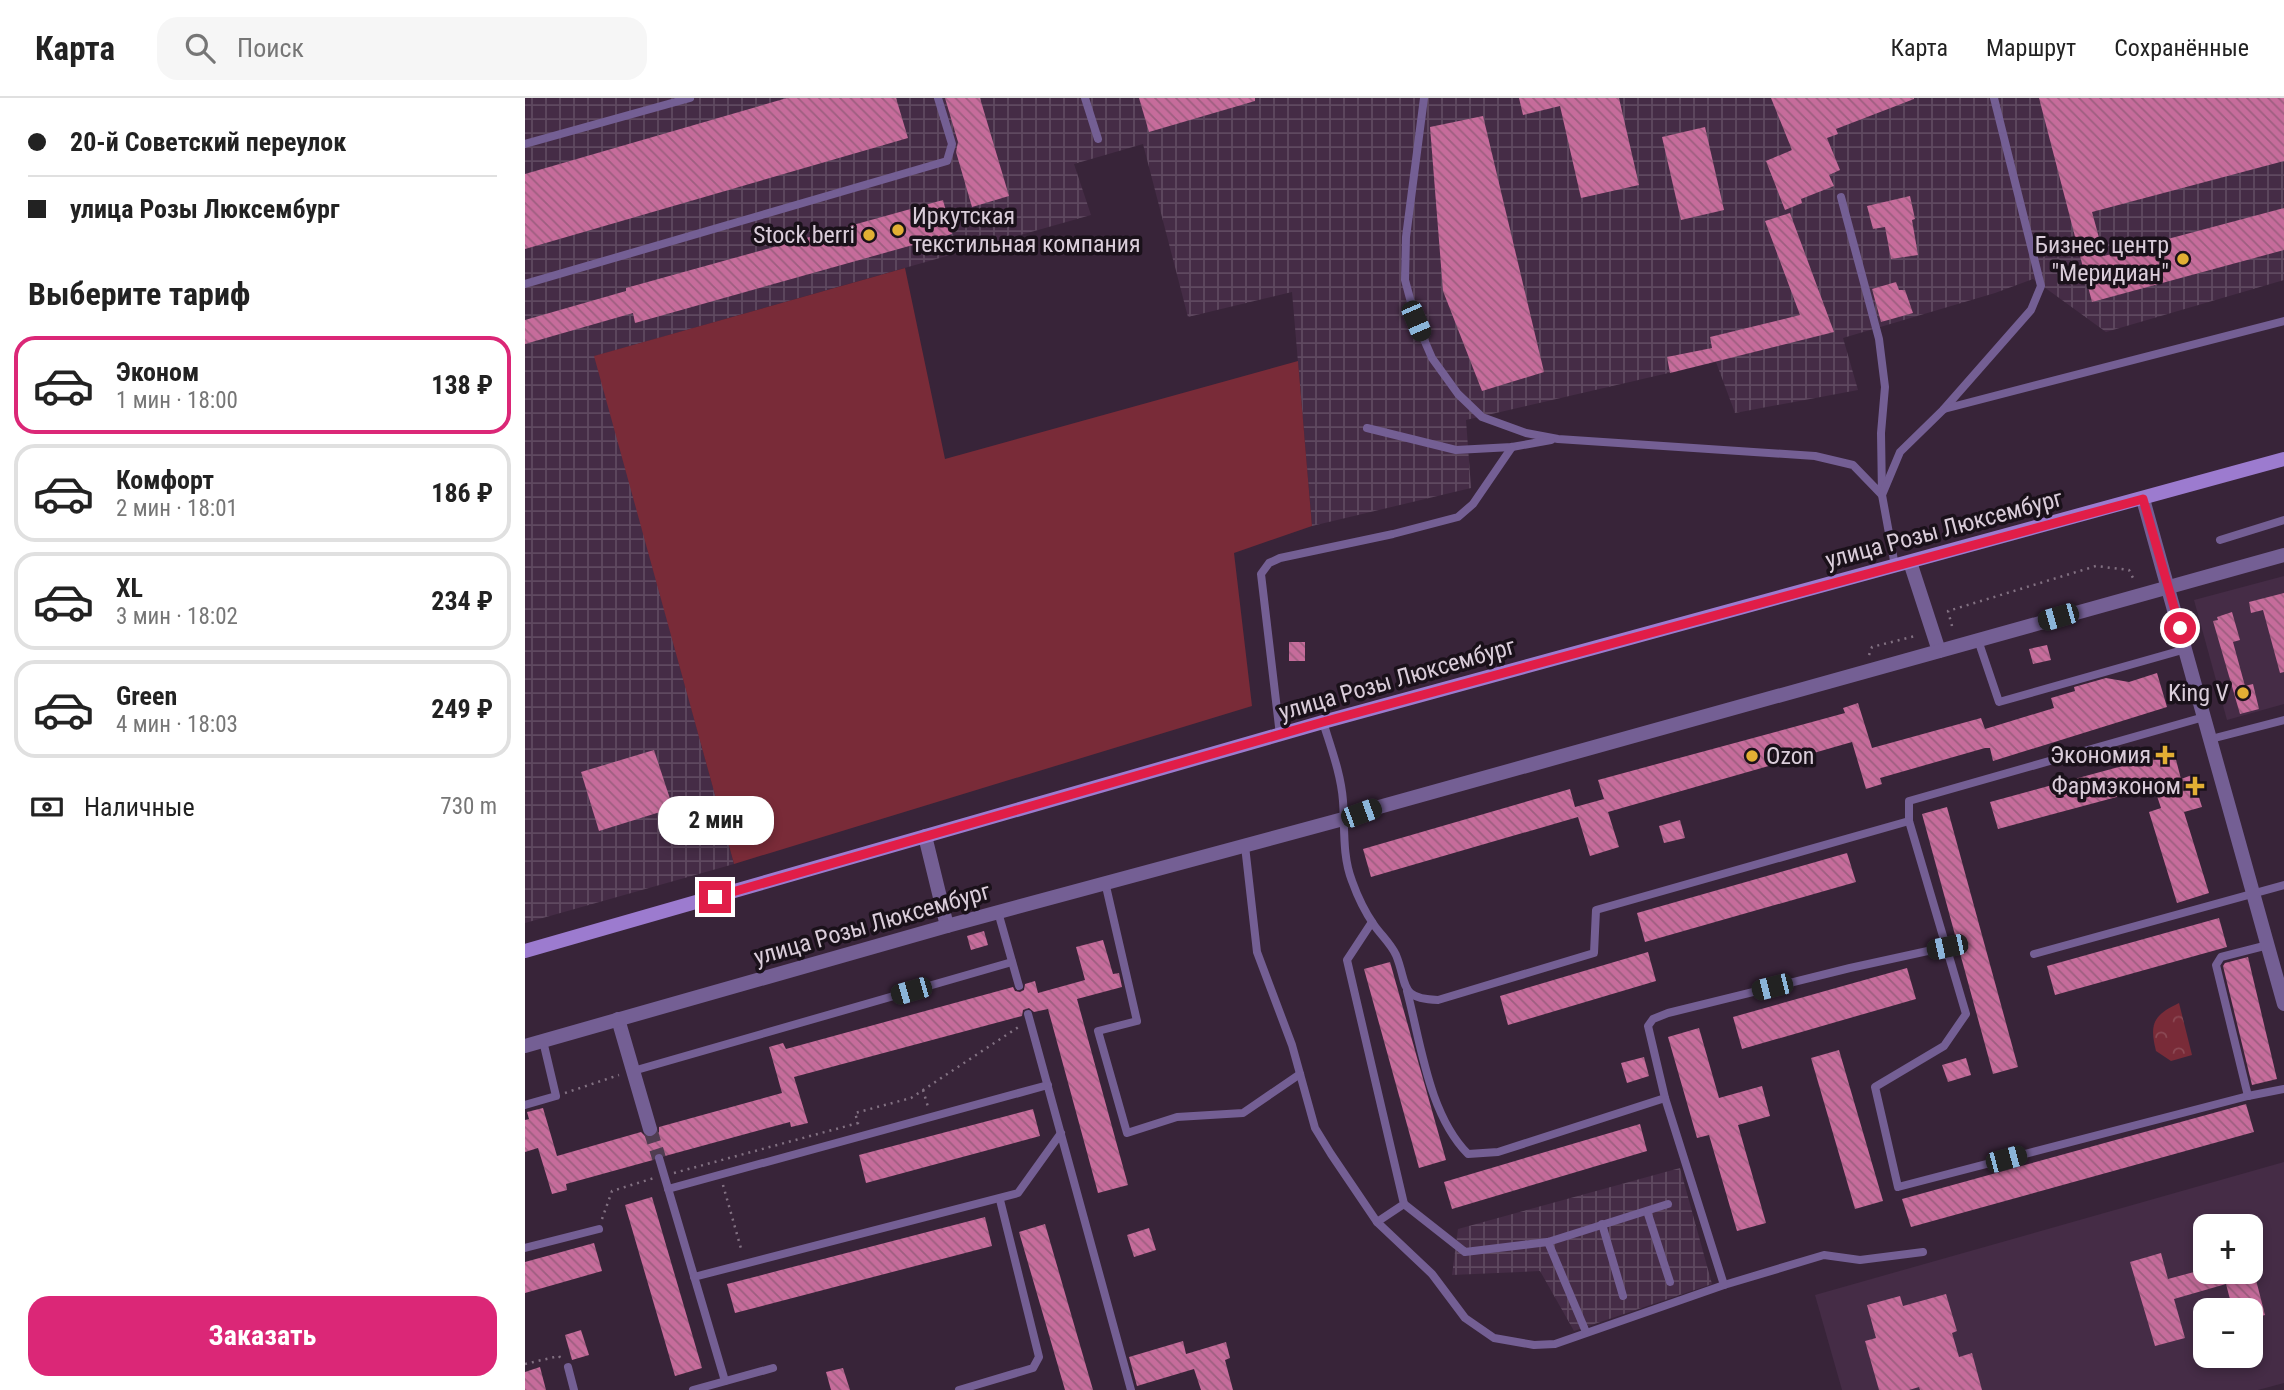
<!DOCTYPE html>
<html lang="ru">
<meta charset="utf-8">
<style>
:root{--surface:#fff;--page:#f6f6f6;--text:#222;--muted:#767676;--line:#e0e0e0;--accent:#db2777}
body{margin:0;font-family:"Roboto Condensed",sans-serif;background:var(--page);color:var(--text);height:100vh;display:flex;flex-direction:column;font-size:26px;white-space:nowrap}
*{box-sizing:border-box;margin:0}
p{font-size:23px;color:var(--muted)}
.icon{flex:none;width:38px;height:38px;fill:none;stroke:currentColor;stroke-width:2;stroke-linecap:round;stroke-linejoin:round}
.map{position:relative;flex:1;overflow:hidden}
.details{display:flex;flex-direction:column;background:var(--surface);width:525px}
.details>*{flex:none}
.hud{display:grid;align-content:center;height:154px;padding:0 28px;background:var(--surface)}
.tools{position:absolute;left:1668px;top:1116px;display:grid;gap:14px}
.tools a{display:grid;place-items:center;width:70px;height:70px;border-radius:14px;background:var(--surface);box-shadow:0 4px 10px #0003;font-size:35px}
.end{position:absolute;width:32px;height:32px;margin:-16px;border:9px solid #e11d48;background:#fff;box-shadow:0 0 0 4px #fff}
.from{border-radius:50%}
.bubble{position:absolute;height:49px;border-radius:21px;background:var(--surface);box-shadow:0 4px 10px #0003;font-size:23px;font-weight:700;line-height:49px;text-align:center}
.car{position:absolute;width:21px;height:42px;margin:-21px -10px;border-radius:9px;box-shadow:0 0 5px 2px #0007;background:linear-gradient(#222 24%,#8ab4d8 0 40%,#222 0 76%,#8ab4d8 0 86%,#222 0)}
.hud b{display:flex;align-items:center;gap:24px;height:66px;font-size:26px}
.hud b+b{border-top:2px solid var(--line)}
.hud i{width:18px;height:18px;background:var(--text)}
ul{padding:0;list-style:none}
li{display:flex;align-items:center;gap:21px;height:98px;margin:0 14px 10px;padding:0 14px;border:4px solid var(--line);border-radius:21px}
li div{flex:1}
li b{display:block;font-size:26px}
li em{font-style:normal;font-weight:700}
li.selected{border-color:var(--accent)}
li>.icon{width:63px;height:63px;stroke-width:1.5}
h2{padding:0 28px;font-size:32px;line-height:84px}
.pay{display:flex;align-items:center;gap:18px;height:77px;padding:0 28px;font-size:26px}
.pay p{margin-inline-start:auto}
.primary-button{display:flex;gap:14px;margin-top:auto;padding:14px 28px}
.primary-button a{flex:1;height:80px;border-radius:21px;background:var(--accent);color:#fff;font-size:28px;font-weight:700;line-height:80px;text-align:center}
header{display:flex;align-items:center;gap:42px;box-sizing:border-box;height:98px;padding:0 35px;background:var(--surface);border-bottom:2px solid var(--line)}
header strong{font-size:33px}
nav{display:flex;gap:38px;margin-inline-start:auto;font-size:24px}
.search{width:490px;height:63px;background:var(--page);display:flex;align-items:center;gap:18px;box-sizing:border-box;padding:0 24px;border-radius:21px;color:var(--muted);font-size:26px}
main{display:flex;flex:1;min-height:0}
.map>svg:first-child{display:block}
</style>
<header>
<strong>Карта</strong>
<div class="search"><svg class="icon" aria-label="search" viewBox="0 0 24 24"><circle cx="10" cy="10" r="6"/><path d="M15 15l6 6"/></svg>Поиск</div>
<nav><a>Карта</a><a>Маршрут</a><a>Сохранённые</a></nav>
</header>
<main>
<section class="details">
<div class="hud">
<b><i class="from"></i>20-й Советский переулок</b>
<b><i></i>улица Розы Люксембург</b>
</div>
<h2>Выберите тариф</h2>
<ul>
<li class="selected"><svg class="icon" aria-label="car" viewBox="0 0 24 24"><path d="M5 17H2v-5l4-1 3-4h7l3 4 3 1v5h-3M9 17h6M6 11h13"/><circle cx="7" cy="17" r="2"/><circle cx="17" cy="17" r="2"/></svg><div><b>Эконом</b><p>1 мин · 18:00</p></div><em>138 ₽</em></li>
<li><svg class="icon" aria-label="car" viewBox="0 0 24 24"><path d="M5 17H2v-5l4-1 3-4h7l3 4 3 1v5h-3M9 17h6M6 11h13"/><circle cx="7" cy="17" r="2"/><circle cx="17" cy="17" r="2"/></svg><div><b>Комфорт</b><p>2 мин · 18:01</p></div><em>186 ₽</em></li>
<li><svg class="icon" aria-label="car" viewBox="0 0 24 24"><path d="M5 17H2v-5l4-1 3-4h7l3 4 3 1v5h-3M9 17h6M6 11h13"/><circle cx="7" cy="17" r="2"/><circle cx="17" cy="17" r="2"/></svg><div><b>XL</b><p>3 мин · 18:02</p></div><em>234 ₽</em></li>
<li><svg class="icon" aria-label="car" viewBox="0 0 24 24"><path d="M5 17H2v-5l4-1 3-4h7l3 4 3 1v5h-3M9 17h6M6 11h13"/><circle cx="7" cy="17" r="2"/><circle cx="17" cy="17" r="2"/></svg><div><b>Green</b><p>4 мин · 18:03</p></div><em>249 ₽</em></li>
</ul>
<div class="pay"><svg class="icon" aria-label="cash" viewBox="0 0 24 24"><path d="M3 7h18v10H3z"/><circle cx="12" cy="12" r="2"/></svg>Наличные<p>730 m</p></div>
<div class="primary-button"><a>Заказать</a></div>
</section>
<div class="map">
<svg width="1759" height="1292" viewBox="0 0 1759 1292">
<defs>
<pattern id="industrial-grid" width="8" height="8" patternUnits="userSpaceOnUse" patternTransform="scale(1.75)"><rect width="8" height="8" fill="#452c46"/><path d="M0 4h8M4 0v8" fill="none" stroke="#5f4960"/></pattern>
<pattern id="forest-crowns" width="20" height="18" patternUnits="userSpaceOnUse" patternTransform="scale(1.75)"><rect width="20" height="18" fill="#792b38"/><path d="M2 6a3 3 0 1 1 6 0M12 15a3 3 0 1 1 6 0" fill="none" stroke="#8b4954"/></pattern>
<pattern id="building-back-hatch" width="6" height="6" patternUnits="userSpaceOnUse" patternTransform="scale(1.75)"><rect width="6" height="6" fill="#c66c9b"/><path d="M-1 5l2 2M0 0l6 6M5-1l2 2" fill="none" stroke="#9e5e80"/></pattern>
</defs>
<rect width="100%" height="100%" fill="#382439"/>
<!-- built -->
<g fill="#452c46" fill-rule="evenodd">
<path d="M1759,478V606L1702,622L1669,502Z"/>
<path d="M1759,1064V1285L1733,1292H1317L1290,1197ZM1680,1129H1726V1174H1680ZM1680,1213H1726V1258H1680Z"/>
</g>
<!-- industrial -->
<g fill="url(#industrial-grid)">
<path d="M0,0H1759V182L1581,234L1508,181L1470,195L1318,240L1333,292L1210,315L1191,264L941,322L946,390L787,428L767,194L663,219L618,46L549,66L566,117L70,258L209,766L0,825Z"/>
<path d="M1155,1070L1187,1186L1049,1233L1015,1173L927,1177L933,1131Z"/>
</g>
<!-- green -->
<path fill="#792b38" d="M380,170L420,361L773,263L787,428L709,455L727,608L209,766L69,258Z"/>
<!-- forest -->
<path fill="url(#forest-crowns)" d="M1654,905L1667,957L1646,963L1631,953C1624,925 1629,917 1654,905Z"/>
<!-- building -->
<g fill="url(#building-back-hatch)">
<path d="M262,0H371L383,40L0,151V76Z"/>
<path d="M420,0H455L484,98L447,109L431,54L433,44Z"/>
<path d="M614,0H730V3L624,34Z"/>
<path d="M994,0H1094L1114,87L1056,100L1035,8L998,17Z"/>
<path d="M1246,0H1389V1L1311,31L1313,36L1302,40L1315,72L1304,77L1309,88L1276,101L1277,105L1260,112L1241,63L1267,52Z"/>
<path d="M1514,0H1759V63L1567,114L1579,158L1759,110V152L1567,204Z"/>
<path d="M958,18L1019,274L957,293L918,193L905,29Z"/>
<path d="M1180,29L1199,112L1156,122L1137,39Z"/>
<path d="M1385,98L1390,121L1387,122L1393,157L1366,161L1360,129L1348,131L1342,108Z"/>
<path d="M418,102L427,136L110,225L108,215L0,246V222L101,193V190Z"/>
<path d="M1265,115L1309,234L1145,275L1142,259L1187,250L1185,239L1275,217L1240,123Z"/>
<path d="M1371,184L1374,192H1380L1388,215L1356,224L1347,191Z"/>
<path d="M1759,495V574L1755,575L1738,512L1726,515L1724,504Z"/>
<path d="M1707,514L1715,542L1708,544L1720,588L1728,586L1734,611L1715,616L1688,523L1693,522L1692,519Z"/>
<rect x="764" y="544" width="16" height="19"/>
<path d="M1522,547L1526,562L1508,566L1504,551Z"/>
<path d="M1632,575L1642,609L1468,663L1465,650H1460L1355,680L1357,686L1341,691L1327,644L1083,714L1094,749L1065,758L1053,719L846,779L838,751L1045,691L1050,709L1079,701L1073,682L1320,615L1318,610L1333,605L1347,650L1456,620L1460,631L1529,610L1526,600L1550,593L1549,589L1581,580L1604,584Z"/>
<path d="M129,652L148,710L74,733L56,674Z"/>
<path d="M1649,654L1656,681L1667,677L1677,709L1659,714L1684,795L1652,805L1624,714L1636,710L1629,689L1473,731L1465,704Z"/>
<path d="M1422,709L1493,969L1468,976L1397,716Z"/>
<path d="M1155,722L1160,740L1139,745L1134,728Z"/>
<path d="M1322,755L1331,784L1120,844L1112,815Z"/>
<path d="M1694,820L1702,849L1530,897L1522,868Z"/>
<path d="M459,833L463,847L446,852L442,838Z"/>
<path d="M578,842L588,876L594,875L597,889L552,901L603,1087L573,1095L523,911L509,914L504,910L498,912L497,918L269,979L283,1025L266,1029L265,1024L140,1058L133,1054L129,1056L128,1062L41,1086L42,1092L27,1096L13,1050L0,1054V1022L4,1021L2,1014L18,1010L32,1058L116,1034L122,1040H128L134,1034V1029L257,995L244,949L258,945L261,951L488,889L490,893L495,894L499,892L500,886L510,883L513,895L560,882L551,849Z"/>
<path d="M1123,854L1131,883L983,927L975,898Z"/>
<path d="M1723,859L1752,981L1727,987L1698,868L1700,865Z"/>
<path d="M865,864L921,1062L894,1070L839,871Z"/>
<path d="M1382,870L1391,901L1217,951L1208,919Z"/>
<path d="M1174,930L1194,1000L1237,988L1245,1018L1213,1027L1241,1125L1212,1133L1184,1037L1172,1040L1143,939Z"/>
<path d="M1314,952L1358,1103L1330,1111L1286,960Z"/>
<path d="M1119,959L1124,978L1102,985L1096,965Z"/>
<path d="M1441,960L1446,977L1423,984L1417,967Z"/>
<path d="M1721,1006L1729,1034L1386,1129L1377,1101Z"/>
<path d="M508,1011L515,1038L341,1085L334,1057Z"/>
<path d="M1115,1026L1122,1053L927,1111L919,1084Z"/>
<path d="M127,1099L177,1270L150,1278L100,1107Z"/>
<path d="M460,1119L467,1148L210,1215L202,1186Z"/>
<path d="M520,1126L568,1292H540L494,1134Z"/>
<path d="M624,1130L631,1152L609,1159L602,1137Z"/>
<path d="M69,1145L77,1173L0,1195V1164Z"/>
<path d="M1636,1155L1643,1181L1680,1171V1174H1729L1740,1217L1726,1221V1213H1708L1701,1186L1649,1201L1660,1240L1630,1248L1605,1164Z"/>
<path d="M1421,1196L1432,1233L1427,1235L1434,1259L1447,1255L1457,1292H1395L1394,1289L1384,1292H1354L1340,1243L1351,1240L1342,1207L1375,1198L1378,1208Z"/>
<path d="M56,1232L64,1257L47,1262L40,1237Z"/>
<path d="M658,1243L661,1256L701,1244L705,1260L700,1262L708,1292H676L669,1271L612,1288L604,1259Z"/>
<path d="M15,1269L21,1292H0V1274Z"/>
<path d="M318,1270L325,1292H306L301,1274Z"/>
</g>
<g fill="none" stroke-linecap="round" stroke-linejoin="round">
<!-- minor-tunnel -->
<path stroke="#503d51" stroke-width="14" stroke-dasharray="14 7" stroke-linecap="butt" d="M125,1031L134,1060"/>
<!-- path -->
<g stroke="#827182" stroke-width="2.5" stroke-dasharray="2 5" stroke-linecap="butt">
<path d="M1427,528L1423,513L1571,468L1604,472L1610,484"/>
<path d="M1344,557L1347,549L1390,538"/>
<path d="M398,992L403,1009"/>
<path d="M40,995L94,977"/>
<path d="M149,1075L333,1025L330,1015L386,1000L495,928"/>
<path d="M198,1087L217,1154"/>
<path d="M77,1121L87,1093L129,1080"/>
<path d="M0,1266L34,1258L36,1261"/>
</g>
<!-- service -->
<g stroke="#745f94" stroke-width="8">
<path d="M560,0L573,41"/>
<path d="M899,0L881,139L880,182L891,223L907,260L933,296L957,319L1001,335L1033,341L1290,358L1328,367L1357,397L1356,335L1360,289L1354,241L1316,99"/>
<path d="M0,46L165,0"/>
<path d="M0,186L422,63L427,46L413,0"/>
<path d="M1419,311L1506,212L1516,188L1469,0"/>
<path d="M842,330L931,352L987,349L1026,342"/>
<path d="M1695,442L1759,422"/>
<path d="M1370,468L1357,397L1375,354L1419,311L1759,223"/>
<path d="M1453,542L1474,604L1661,551"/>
<path d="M1679,619L1384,703V723L1441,916L1419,948L1350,989L1373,1089L1723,998L1691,867L1696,859L1743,847"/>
<path d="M798,624C806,650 816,676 818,703C820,730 817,757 827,783C832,797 840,814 849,827C856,837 866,846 871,857C883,886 873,901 913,902L1069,855L1071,812L1384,723"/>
<path d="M755,637L736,476L744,465L755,460L868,436L933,419L948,406L987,349"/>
<path d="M1686,641L1759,622"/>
<path d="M720,748L732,854L767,947L790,1030L806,1056L852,1124L907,1176L940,1220L969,1240L1009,1247L1030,1246L1199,1187L1299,1157L1335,1162L1398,1154"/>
<path d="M580,784L612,923L573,933L602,1035L652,1019L718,1015L775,976"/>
<path d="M473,814L494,888"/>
<path d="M847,824L822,862L879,1106L852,1124"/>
<path d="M1509,856L1759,787"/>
<path d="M882,893C896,946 904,1017 943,1056L973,1054L1140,1000"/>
<path d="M503,916L606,1292"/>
<path d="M108,973L487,864"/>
<path d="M1723,998L1759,991"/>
<path d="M0,1007L31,998L18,943"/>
<path d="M134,1060L200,1283"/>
<path d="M143,1091L523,987"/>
<path d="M879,1106L940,1154L1023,1144L1143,1106"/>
<path d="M1122,1113L1145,1184"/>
<path d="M1077,1126L1098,1198"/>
<path d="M1023,1144L1061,1234"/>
<path d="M0,1150L74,1131"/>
<path d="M169,1179L493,1095L536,1035"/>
<path d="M1199,1187L1140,1000L1123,928L1128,921L1143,915L1325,870L1421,849"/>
<path d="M43,1269L49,1292"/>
<path d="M168,1292L248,1270"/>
<path d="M434,1292L508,1270L514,1259L475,1102"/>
</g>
<!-- minor -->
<g stroke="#745f94" stroke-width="14">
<path d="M1618,401L1759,906"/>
<path d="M1385,464L1414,553"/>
<path d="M400,738L422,828"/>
<path d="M93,921L125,1031"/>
<path d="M0,948L422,828L818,721L854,709L1759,457"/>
</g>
<!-- secondary -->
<path stroke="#9c7bcf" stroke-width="14" d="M0,853L798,624L1759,361"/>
</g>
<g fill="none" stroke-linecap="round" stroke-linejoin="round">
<!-- route -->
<path stroke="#e11d48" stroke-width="9" d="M190,799L798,624L1618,401L1655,530"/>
</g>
<!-- markers -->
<g fill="#e2af34" stroke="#1a111a" stroke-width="2.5">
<circle cx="373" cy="132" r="7"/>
<circle cx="344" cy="137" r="7"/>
<circle cx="1658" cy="161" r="7"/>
<circle cx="1718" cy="595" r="7"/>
<path d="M1636.5 646.5h7v7h7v7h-7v7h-7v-7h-7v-7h7z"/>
<circle cx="1227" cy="658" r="7"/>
<path d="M1666.5 677.5h7v7h7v7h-7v7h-7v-7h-7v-7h7z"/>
</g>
<g text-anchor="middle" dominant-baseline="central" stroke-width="7" stroke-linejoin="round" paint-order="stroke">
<!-- poi labels -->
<g font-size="24" fill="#dacdda" stroke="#1a111a" text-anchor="end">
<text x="387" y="118" text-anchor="start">Иркутская<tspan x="387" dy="28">текстильная компания</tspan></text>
<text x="330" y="137">Stock berri</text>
<text x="1644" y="147">Бизнес центр<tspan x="1644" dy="28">"Меридиан"</tspan></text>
<text x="1704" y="595">King V</text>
<text x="1626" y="657">Экономия</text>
<text x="1241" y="658" text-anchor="start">Ozon</text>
<text x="1656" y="688">Фармэконом</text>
</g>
<!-- street labels -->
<g font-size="24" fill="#dacdda" stroke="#1a111a">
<text transform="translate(1419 431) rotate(-15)">улица Розы Люксембург</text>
<text transform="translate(872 581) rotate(-16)">улица Розы Люксембург</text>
<text transform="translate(347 826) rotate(-16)">улица Розы Люксембург</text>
</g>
</g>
</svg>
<div class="tools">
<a>+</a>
<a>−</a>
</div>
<i class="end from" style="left:1655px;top:530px"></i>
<i class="end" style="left:190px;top:799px"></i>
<div class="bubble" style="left:133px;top:698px;width:116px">2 мин</div>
<i class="car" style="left:891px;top:223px;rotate:157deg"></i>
<i class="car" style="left:1533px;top:519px;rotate:254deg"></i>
<i class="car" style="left:836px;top:715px;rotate:70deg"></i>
<i class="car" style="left:1422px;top:849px;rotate:258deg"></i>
<i class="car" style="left:1247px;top:889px;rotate:256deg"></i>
<i class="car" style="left:386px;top:893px;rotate:254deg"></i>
<i class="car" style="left:1481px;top:1061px;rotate:75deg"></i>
</div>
</main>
